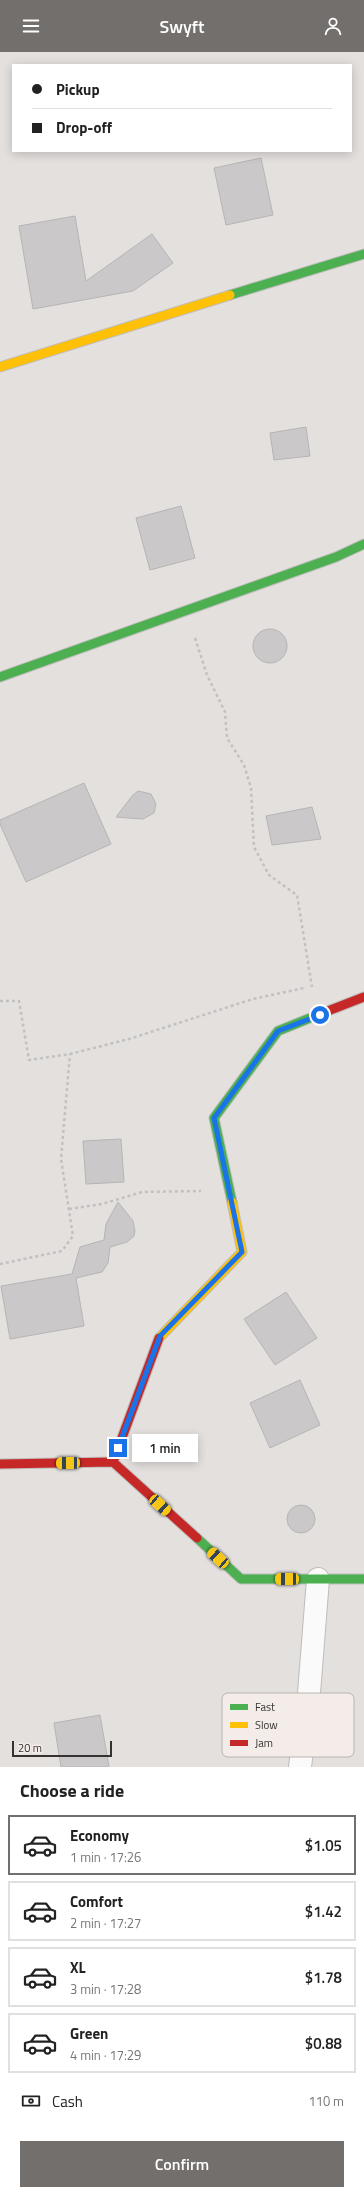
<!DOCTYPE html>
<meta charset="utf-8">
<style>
:root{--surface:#fff;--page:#f2f2f2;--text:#222;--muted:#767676;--line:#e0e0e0;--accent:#726f6d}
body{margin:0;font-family:"Titillium Web",sans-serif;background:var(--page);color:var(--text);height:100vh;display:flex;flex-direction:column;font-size:15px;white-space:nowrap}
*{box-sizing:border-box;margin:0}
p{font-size:13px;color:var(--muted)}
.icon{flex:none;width:22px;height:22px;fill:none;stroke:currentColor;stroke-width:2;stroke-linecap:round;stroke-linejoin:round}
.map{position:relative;height:1715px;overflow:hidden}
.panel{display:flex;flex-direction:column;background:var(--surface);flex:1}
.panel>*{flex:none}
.top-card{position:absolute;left:12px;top:12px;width:340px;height:88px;border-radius:0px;box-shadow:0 2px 10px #0003;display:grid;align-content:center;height:88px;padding:0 20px;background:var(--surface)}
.scale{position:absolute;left:12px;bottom:10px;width:100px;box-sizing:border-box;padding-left:4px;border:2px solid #353230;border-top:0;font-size:11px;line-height:14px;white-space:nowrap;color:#353230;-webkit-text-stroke:3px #f3ece8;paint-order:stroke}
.end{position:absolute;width:18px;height:18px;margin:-9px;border:5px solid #1a73e8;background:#fff;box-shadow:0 0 0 2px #fff}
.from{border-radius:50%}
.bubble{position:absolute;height:28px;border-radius:0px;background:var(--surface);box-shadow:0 2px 10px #0003;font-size:13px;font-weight:600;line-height:28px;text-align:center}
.car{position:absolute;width:12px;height:24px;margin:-12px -6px;border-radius:5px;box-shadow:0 0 3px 1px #0007;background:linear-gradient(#f5c518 24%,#345 0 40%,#f5c518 0 76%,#345 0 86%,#f5c518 0)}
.top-card b{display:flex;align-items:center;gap:14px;height:38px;font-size:15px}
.top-card b+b{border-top:1px solid var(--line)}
.top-card i{width:10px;height:10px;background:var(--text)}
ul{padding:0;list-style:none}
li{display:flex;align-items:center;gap:12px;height:60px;margin:0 8px 6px;padding:0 12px;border:2px solid var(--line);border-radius:0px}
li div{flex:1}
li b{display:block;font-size:15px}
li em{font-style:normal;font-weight:600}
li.selected{border-color:var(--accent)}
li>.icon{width:36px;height:36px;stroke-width:1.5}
h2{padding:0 20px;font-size:18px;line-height:48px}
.pay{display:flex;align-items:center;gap:10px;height:44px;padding:0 20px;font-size:15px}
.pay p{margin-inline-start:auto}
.primary-button{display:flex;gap:8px;margin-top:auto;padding:8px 20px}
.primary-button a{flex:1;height:46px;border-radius:0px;background:var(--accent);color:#fff;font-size:16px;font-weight:600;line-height:46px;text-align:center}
header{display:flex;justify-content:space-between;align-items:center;height:52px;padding:0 20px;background:var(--accent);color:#fff;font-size:18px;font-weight:600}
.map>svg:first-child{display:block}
</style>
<header><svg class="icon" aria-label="menu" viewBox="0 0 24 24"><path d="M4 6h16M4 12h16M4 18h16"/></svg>Swyft<svg class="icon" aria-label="person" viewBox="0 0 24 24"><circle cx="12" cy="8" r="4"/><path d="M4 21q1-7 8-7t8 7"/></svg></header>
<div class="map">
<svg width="364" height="1715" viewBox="0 0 364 1715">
<rect width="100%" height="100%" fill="#e3e0de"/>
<!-- building -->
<g fill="#cac8c8" stroke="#b6b4b4">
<path d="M261,106L273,163L226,173L214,116Z"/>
<path d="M75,164L86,229L152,182L173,211L133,239L33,257L19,174Z"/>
<path d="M306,375L310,404L274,408L270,381Z"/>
<path d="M181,454L195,506L150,518L136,466Z"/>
<circle cx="270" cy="594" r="17"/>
<path d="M84,731L111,792L26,830L0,772V768Z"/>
<path d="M138,739L151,742L156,752L154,761L143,767L116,765L132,744Z"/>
<path d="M312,755L321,787L272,793L266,764Z"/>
<path d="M121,1087L124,1130L86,1132L83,1089Z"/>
<path d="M118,1150L133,1169L135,1179L134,1184L127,1190L110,1195L108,1211L102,1220L76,1226L84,1274L10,1287L1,1234L72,1222L80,1195L104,1188L106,1172Z"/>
<path d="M286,1240L317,1286L275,1313L244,1267Z"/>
<path d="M300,1328L320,1373L270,1396L250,1351Z"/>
<circle cx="301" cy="1467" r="14"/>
<path d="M100,1663L109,1715H61L54,1671Z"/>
</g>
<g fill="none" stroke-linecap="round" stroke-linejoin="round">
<!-- street casing -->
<g stroke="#bfbdbb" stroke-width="24">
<path id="street" d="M300,1715L309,1641L318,1527"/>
</g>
<!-- fast casing -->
<g stroke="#bfbdbb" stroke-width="11">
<g id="fast">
<path d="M230,243L364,202"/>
<path d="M0,625L336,505L364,492"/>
<path d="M232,1150L214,1066L278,979L315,964"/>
<path d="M197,1486L241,1527H364"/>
</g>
</g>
<!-- slow casing -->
<g stroke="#bfbdbb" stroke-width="11">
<g id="slow">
<path d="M0,315L230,243"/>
<path d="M159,1286L242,1200L232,1150"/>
</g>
</g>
<!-- jam casing -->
<g stroke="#bfbdbb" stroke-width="11">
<g id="jam">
<path d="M315,964L364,945"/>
<path d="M113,1410L159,1286"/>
<path d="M0,1412L113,1410L197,1486"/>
</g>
</g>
<!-- path -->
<g stroke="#c2c1c1" stroke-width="2.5" stroke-dasharray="3 3" stroke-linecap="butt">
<path d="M195,586L207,623L225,660L227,686L244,713L251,736L254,795L269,823L297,843L312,935"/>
<path d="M0,949H19L29,1008L70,1002L129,987L253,947L304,936"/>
<path d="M69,1157L102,1152L142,1140L201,1139"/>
<path d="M0,1212L62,1199L73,1184L61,1107L70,1002"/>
</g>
<!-- street -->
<use href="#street" stroke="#fbfafa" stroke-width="22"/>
<!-- fast -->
<use href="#fast" stroke="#4caf50" stroke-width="9"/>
<!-- slow -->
<use href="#slow" stroke="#ffc107" stroke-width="9"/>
<!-- jam -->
<use href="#jam" stroke="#c62828" stroke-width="9"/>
</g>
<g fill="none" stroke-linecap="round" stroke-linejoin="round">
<!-- route -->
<path stroke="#1a73e8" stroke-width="5" d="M118,1396L160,1284L242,1200L214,1066L278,979L320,963"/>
</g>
<!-- legend -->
<rect x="222" y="1641" width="132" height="64" rx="6" fill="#f3ece8" stroke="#bab4b1" stroke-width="1"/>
<rect x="230" y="1652" width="18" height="6" fill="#4caf50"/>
<rect x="230" y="1670" width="18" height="6" fill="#ffc107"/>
<rect x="230" y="1688" width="18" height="6" fill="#c62828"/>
<g font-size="11" fill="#353230">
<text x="255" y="1659">Fast</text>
<text x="255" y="1677">Slow</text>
<text x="255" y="1695">Jam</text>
</g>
</svg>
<div class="scale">20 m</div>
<i class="end from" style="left:320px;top:963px"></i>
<i class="end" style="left:118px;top:1396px"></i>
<div class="bubble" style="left:132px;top:1382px;width:66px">1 min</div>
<i class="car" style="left:68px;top:1411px;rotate:269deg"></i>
<i class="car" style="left:160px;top:1453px;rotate:132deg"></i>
<i class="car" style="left:218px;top:1506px;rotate:312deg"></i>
<i class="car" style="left:287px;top:1527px;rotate:270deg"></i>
<div class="top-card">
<b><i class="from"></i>Pickup</b>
<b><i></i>Drop-off</b>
</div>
</div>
<section class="panel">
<h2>Choose a ride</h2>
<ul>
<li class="selected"><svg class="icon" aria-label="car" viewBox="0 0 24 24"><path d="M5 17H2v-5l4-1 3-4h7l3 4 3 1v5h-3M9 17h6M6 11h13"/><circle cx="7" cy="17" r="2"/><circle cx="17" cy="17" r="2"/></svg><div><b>Economy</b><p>1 min · 17:26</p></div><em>$1.05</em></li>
<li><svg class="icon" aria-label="car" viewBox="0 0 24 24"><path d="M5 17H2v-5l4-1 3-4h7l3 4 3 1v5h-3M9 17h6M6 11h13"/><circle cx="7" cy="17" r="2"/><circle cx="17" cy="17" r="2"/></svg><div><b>Comfort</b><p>2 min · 17:27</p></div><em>$1.42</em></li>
<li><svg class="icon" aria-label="car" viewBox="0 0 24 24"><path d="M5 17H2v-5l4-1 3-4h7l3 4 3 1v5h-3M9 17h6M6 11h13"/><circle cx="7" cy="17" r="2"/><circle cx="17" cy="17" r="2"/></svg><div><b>XL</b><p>3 min · 17:28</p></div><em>$1.78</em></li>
<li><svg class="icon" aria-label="car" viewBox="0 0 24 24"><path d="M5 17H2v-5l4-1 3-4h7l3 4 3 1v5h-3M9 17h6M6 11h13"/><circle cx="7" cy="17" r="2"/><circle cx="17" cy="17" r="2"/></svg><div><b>Green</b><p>4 min · 17:29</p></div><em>$0.88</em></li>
</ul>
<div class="pay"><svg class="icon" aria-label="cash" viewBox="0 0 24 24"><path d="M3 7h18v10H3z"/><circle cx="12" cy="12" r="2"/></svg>Cash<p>110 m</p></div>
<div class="primary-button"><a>Confirm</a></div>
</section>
